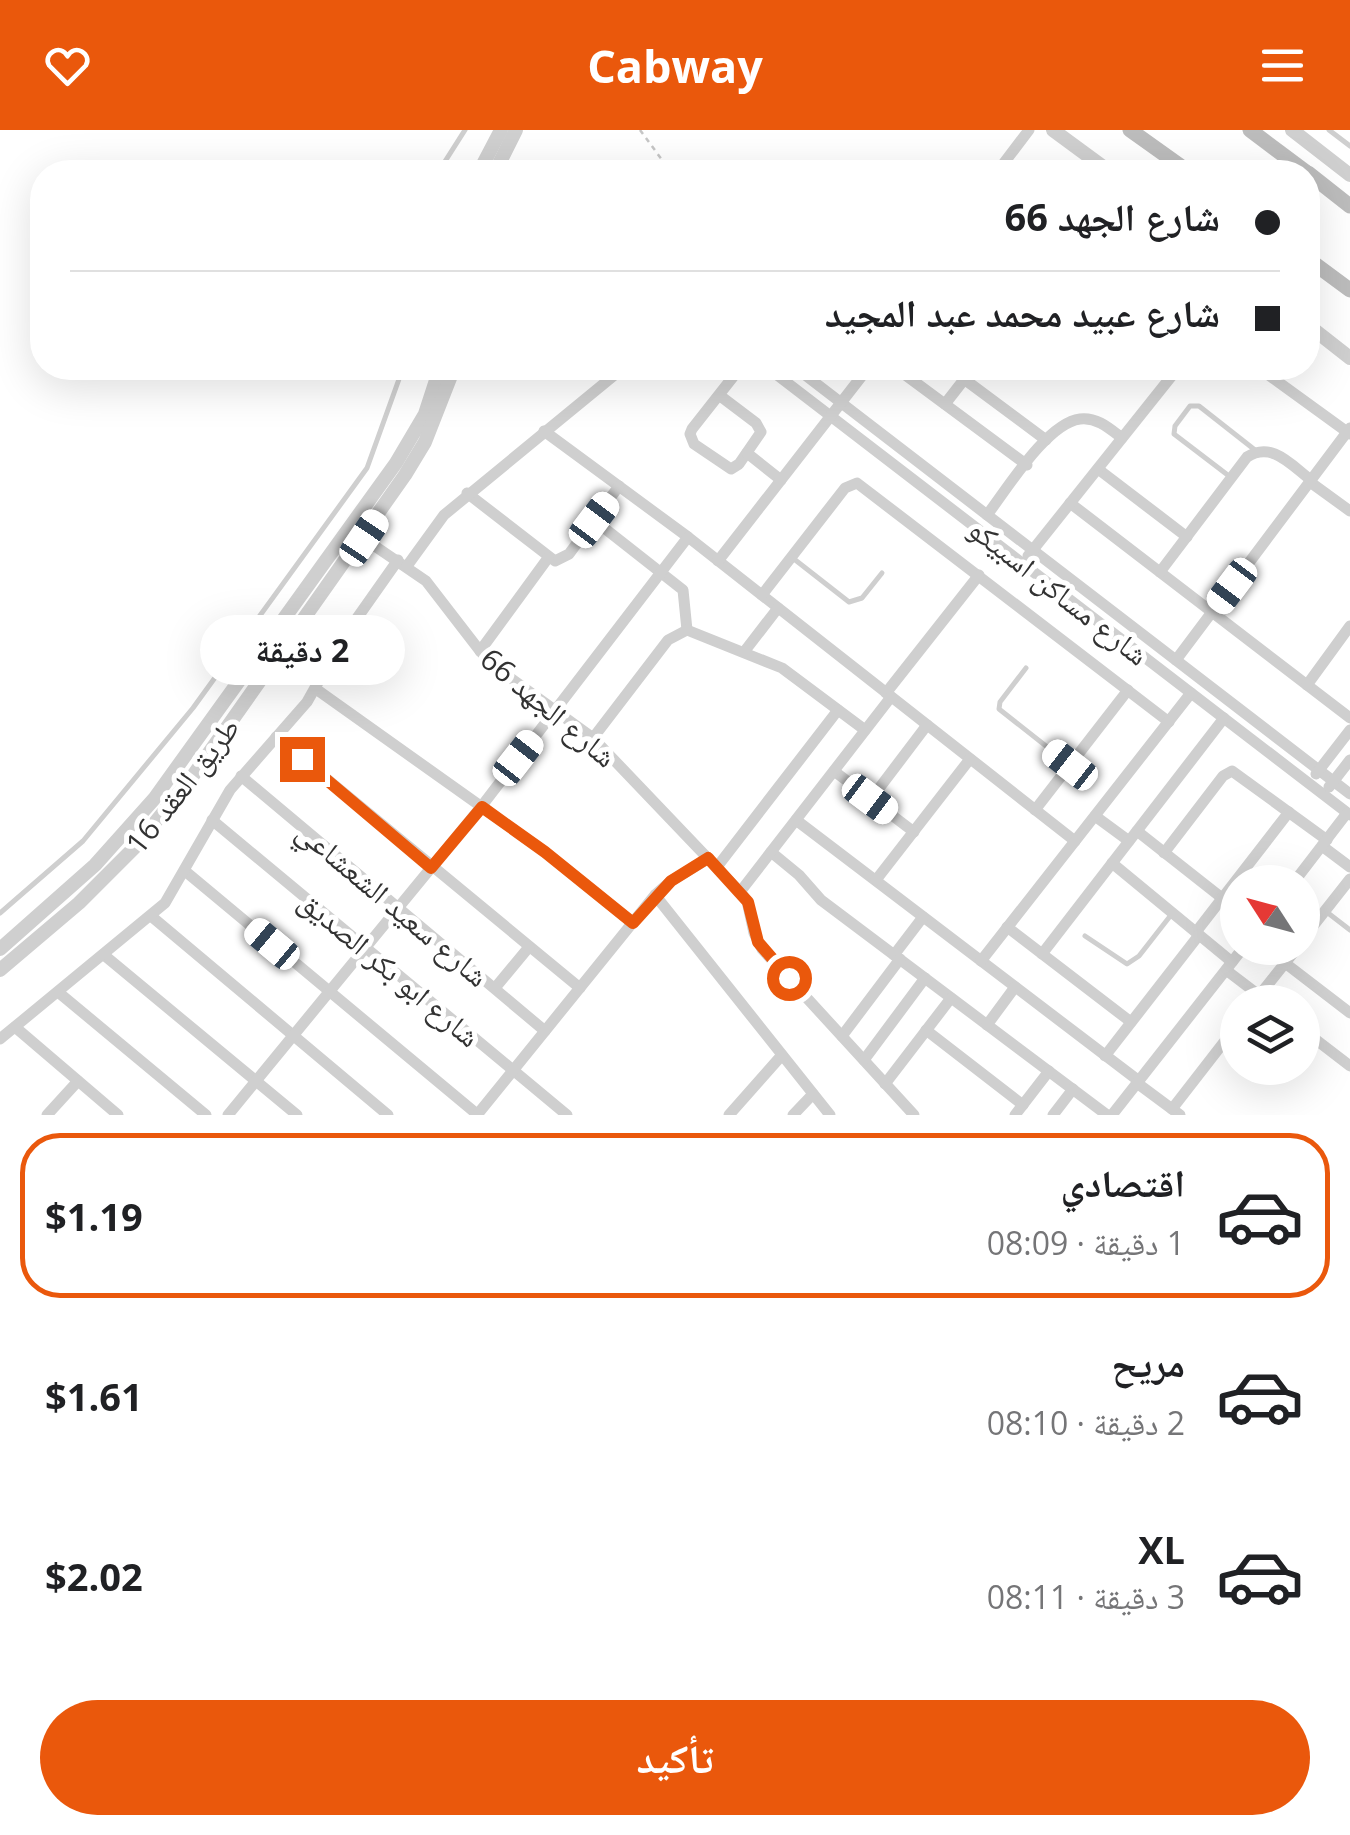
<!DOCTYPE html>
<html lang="ar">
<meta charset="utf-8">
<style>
:root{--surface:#fff;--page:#f2f2f2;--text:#202124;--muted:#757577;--line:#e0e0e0;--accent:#ea580c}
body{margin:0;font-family:"Open Sans","Noto Naskh Arabic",sans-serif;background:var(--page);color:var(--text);direction:rtl;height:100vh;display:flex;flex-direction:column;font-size:38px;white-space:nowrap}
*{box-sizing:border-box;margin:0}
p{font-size:32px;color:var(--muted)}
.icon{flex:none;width:55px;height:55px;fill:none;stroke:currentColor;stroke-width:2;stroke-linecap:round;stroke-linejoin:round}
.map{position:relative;height:985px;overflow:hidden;direction:ltr}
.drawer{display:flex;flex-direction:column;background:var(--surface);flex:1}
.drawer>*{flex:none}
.banner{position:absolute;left:30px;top:30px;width:1290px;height:220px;border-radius:40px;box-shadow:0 10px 40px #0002;direction:rtl;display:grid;align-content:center;height:220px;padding:0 40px;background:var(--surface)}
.needle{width:65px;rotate:306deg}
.controls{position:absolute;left:1220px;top:735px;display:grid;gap:20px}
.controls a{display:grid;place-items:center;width:100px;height:100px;border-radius:50%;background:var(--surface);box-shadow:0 10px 40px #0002;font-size:50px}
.end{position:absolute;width:45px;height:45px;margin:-22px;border:12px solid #ea580c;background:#fff;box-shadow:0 0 0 5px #fff}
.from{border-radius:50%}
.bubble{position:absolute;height:70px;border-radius:35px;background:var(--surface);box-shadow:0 10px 40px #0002;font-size:32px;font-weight:700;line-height:70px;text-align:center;direction:rtl}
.car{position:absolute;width:30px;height:60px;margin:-30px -15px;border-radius:12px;box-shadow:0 0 8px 2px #0007;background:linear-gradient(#fff 24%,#345 0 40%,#fff 0 76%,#345 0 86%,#fff 0)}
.banner b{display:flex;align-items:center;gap:35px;height:95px;font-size:38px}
.banner b+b{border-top:2px solid var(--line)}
.banner i{width:25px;height:25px;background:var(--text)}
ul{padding:18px 0 0;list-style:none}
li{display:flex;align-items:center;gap:30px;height:165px;margin:0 20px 15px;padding:0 20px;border:5px solid transparent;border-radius:40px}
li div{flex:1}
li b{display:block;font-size:38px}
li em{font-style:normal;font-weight:700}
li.selected{border-color:var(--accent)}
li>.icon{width:90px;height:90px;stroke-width:1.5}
.action{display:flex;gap:20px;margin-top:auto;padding:20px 40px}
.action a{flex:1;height:115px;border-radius:60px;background:var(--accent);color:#fff;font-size:40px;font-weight:700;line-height:115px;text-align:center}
header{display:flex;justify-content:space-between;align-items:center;height:130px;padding:0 40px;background:var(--accent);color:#fff;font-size:45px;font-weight:700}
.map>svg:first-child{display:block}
</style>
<header><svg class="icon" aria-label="menu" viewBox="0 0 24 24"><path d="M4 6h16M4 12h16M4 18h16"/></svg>Cabway<svg class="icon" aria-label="heart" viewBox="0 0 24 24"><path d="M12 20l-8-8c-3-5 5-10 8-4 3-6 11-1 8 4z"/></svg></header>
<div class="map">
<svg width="1350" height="985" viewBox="0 0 1350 985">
<rect width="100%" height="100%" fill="#fff"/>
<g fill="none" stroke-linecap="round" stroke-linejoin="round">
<!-- path -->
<path stroke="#c6c6c6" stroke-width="2.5" stroke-dasharray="5 5" stroke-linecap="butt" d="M640,0L671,42"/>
<!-- service -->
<g stroke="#cfcfcf" stroke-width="5">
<path d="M1329,0L1350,16"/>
<path d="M442,42L444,33L465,0"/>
<path d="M1229,346L1174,304L1175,296L1190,276H1199L1255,320"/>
<path d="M794,429L849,472L862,468L882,443"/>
<path d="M1026,538L1000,572L999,579L1070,635"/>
<path d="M0,783L83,711L193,578L367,338L403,238"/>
<path d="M1328,783L1350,800"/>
<path d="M1085,806L1127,834L1139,826L1171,785"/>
</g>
<!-- minor -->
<g stroke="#cfcfcf" stroke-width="11">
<path d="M997,42L1029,0"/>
<path d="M768,238L1350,685"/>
<path d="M796,238L1350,664"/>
<path d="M896,238L1027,335"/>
<path d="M1259,238L1350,304"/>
<path d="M964,249L1046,310"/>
<path d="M719,265L756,293L761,302L739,334L731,339L694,314L690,304L692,299L740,238"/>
<path d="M945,274L973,238"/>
<path d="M544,301L688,407L1075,711"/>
<path d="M747,323L781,350"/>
<path d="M1098,339L1187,407"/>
<path d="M1310,352L1350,381"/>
<path d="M467,363L555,431L569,424L619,356"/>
<path d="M1070,373L1350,588"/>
<path d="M987,385C1007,359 1047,293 1080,289C1097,287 1109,298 1122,308"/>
<path d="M594,390L683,460L687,500"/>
<path d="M363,408L426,451L480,521L498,539L593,608L740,762L747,771L754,803L762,819L914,985"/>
<path d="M1028,426L1178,238"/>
<path d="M718,431L868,238"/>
<path d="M407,436L444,385L623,238"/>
<path d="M1160,442L1247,327C1272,311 1291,335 1311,350"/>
<path d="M762,465L845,358L857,353L1169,592"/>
<path d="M480,521L548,428"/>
<path d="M744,522L778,478"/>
<path d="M1176,530L1350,298"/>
<path d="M1307,555L1350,496"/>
<path d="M316,559L545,722L633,793"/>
<path d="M886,563L979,445"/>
<path d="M276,607L580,858"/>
<path d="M593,608L668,510L687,500L782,538L865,600"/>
<path d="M834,641L914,702"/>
<path d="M1316,644L1350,600"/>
<path d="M241,646L545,901"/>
<path d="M1329,657L1350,630"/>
<path d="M871,669L927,595"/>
<path d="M1035,680L1128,560"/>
<path d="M1095,686L1129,711"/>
<path d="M212,690L567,985"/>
<path d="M796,690L1139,951"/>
<path d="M1137,701L1222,768"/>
<path d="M1322,716L1350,737"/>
<path d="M771,722L799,745L821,770L1107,985"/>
<path d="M1164,723L1223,646L1232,641L1327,710"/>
<path d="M1112,733L1232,832"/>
<path d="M717,737L838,580"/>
<path d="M185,741L478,985"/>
<path d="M876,750L970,629"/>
<path d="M1294,752L1347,683"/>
<path d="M740,762L891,567"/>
<path d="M655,765L830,985"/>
<path d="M151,786L388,985"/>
<path d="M1007,797L1131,892"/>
<path d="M1196,802L1289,682"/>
<path d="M1302,810L1350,749"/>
<path d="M1042,824L1224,588"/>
<path d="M104,825L297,985"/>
<path d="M894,825L923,787"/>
<path d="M981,831L1191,563"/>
<path d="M1285,833L1350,883"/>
<path d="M1226,840L1268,872"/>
<path d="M495,858L529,817"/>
<path d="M58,862L206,985"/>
<path d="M1254,872L1297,818"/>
<path d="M987,895L1015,857"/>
<path d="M15,897L118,985"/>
<path d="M1302,899L1350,936"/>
<path d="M926,900L1023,975"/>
<path d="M842,906L900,829"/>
<path d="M0,909L165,773L230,660L307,572L343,508L398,430"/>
<path d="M1105,926L1199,805"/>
<path d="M864,930L925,848"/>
<path d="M1137,953L1180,985"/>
<path d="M885,954L951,868"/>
<path d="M1172,979L1238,894"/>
<path d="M47,985L78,951"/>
<path d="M228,985L481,677L688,407"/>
<path d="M477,985L655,765L671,751L709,728"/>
<path d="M729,985L782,925"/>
<path d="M793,985L813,964"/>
<path d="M1015,985L1049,941"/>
<path d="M1053,985L1073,959"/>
<path d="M1112,985L1243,818"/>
</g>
<!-- tertiary -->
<g stroke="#cfcfcf" stroke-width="14">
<path d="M1053,0L1110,42"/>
<path d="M1292,0L1350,45"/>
<path d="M479,42L501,0"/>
<path d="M495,42L516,0"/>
<path d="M1308,195L1350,228"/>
<path d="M0,819L95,735L154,669L396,333L425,284L440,238"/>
<path d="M0,840L79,773L137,715L192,647L405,345L425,312L454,238"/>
</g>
<!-- secondary -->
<g stroke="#bcbcbc" stroke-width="15">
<path d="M1130,0L1189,42"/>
<path d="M1250,0L1306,42"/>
<path d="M1308,43L1350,76"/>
<path d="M1308,129L1350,160"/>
</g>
</g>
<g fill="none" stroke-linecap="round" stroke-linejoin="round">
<!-- route -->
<path stroke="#ea580c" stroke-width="12" d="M302,629L431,738L482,677L545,722L633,793L671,751L708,728L748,772L758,812L789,848"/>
</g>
<g text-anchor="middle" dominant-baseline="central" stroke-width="10" stroke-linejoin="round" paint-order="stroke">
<!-- street labels -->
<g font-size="30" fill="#323232" stroke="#fff">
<text transform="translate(1059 461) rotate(38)">شارع مساكن اسبيكو</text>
<text transform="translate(549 577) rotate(40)">شارع الجهد 66</text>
<text transform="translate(182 655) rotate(-52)">طريق العقد 16</text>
<text transform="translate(393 773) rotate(40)">شارع سعيد الشعشاعي</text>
<text transform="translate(390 838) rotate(40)">شارع ابو بكر الصديق</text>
</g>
</g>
</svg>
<div class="controls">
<a><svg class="needle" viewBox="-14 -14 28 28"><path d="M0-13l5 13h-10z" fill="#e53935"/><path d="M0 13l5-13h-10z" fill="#757577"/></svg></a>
<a><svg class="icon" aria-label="layers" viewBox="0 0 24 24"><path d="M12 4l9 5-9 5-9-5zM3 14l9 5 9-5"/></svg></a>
</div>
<i class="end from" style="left:789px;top:848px"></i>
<i class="end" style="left:302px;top:629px"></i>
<div class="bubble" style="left:200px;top:485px;width:205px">2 دقيقة</div>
<i class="car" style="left:594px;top:390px;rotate:37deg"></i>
<i class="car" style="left:364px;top:408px;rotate:34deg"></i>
<i class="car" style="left:1232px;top:456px;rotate:217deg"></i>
<i class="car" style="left:518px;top:628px;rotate:38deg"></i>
<i class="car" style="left:1070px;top:635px;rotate:308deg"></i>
<i class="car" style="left:870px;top:669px;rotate:127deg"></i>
<i class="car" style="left:272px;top:814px;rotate:310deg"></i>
<div class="banner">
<b><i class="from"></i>شارع الجهد 66</b>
<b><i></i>شارع عبيد محمد عبد المجيد</b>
</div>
</div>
<section class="drawer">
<ul>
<li class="selected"><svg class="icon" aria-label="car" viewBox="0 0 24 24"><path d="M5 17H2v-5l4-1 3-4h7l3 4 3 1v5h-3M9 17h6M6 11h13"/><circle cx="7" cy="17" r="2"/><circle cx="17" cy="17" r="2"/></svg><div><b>اقتصادي</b><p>1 دقيقة · 08:09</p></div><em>$1.19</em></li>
<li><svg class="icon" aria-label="car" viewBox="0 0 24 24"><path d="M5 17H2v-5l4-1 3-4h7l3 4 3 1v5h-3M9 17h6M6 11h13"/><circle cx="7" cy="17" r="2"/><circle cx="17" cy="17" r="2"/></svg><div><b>مريح</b><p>2 دقيقة · 08:10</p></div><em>$1.61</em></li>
<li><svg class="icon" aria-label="car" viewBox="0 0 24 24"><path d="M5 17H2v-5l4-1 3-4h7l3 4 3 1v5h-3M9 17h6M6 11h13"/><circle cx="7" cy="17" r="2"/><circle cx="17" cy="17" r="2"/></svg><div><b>XL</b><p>3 دقيقة · 08:11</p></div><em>$2.02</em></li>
</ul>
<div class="action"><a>تأكيد</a></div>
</section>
